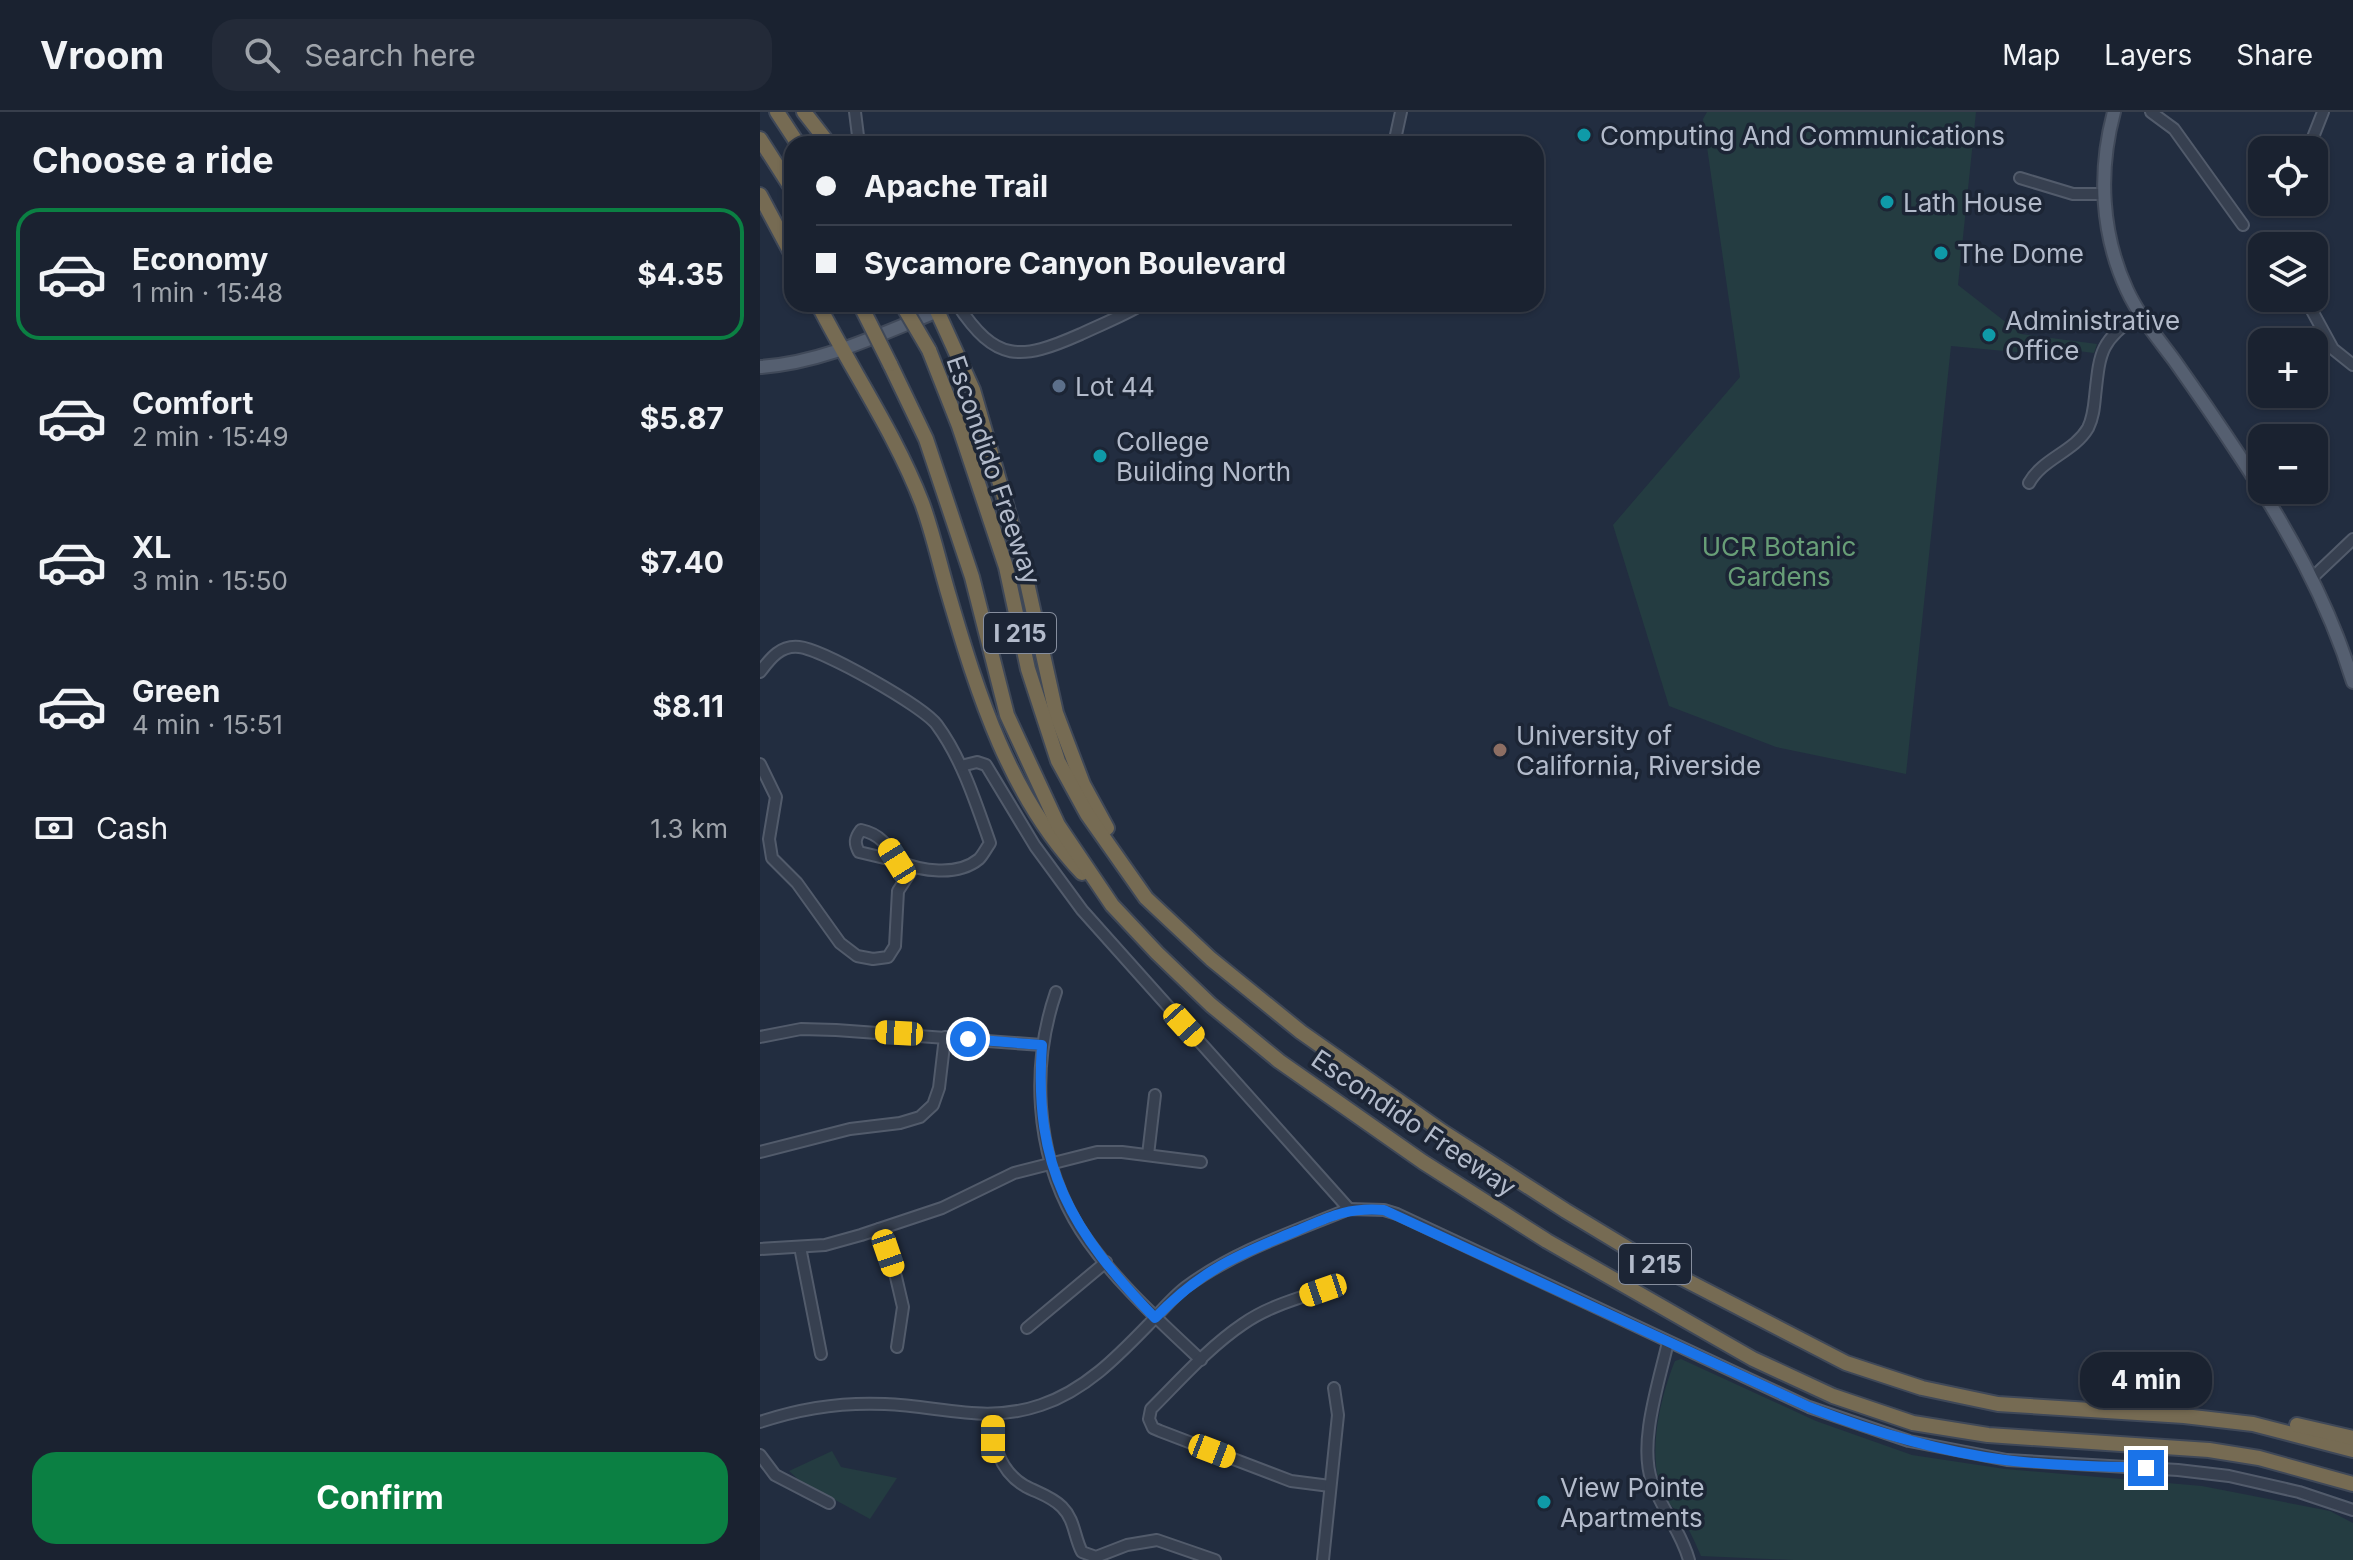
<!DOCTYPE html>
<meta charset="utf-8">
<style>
:root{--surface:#1a2230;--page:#232a38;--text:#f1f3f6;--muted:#9fa4ab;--line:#383f4c;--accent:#0b8043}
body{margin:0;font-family:Inter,sans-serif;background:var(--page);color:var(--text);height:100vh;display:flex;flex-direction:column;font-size:30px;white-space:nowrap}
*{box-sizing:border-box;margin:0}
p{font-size:26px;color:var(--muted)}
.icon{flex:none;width:44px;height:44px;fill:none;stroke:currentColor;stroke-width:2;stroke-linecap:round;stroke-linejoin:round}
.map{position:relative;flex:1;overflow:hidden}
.sheet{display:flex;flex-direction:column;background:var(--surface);width:760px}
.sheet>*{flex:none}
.banner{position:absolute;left:24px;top:24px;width:760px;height:176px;border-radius:24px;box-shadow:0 2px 6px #0004,0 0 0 2px var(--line);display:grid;align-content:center;height:176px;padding:0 32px;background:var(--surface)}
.fabs{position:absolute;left:1488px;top:24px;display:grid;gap:16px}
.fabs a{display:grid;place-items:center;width:80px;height:80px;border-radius:16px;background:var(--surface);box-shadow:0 2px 6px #0004,0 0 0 2px var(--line);font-size:40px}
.end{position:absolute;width:36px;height:36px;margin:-18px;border:10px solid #1a73e8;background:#fff;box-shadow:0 0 0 4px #fff}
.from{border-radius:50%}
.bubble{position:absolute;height:56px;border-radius:24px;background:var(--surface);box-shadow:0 2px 6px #0004,0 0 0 2px var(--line);font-size:26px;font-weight:700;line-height:56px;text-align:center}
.car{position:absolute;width:24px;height:48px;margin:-24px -12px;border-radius:10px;box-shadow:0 0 6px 2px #0007;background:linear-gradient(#f5c518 24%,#345 0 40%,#f5c518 0 76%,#345 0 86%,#f5c518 0)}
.banner b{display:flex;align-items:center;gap:28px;height:76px;font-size:30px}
.banner b+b{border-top:2px solid var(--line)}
.banner i{width:20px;height:20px;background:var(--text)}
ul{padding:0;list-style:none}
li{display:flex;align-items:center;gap:24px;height:132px;margin:0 16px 12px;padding:0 16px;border:4px solid transparent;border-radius:24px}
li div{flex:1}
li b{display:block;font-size:30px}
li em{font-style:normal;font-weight:700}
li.current{border-color:var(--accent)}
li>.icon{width:72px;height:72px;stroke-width:1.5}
h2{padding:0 32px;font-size:36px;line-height:96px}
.pay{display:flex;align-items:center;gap:20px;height:88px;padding:0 32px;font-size:30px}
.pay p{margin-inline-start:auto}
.primary-button{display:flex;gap:16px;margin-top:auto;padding:16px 32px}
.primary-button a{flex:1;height:92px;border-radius:24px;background:var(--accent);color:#fff;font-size:32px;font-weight:700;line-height:92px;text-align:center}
header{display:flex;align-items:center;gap:48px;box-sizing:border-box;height:112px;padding:0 40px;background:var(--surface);border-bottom:2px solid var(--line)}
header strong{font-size:38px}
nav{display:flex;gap:44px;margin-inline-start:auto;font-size:28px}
.search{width:560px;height:72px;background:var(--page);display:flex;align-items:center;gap:20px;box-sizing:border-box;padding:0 28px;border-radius:24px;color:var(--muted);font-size:30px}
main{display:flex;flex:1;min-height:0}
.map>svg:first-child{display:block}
</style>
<header>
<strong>Vroom</strong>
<div class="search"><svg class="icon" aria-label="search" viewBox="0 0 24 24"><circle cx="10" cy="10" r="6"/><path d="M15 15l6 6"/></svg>Search here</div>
<nav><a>Map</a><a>Layers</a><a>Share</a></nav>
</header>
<main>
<section class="sheet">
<h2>Choose a ride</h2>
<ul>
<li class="current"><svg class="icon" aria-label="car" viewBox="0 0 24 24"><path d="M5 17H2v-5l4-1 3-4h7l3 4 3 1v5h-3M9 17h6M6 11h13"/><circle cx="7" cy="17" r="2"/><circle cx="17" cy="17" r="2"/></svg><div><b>Economy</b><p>1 min · 15:48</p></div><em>$4.35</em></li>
<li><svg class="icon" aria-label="car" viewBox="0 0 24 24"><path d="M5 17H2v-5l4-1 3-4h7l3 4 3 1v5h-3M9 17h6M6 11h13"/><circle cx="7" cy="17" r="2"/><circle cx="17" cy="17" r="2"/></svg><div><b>Comfort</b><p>2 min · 15:49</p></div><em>$5.87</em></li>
<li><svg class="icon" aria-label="car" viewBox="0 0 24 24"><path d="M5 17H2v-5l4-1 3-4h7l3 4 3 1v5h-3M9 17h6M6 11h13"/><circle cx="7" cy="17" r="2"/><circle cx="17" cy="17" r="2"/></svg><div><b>XL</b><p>3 min · 15:50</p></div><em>$7.40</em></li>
<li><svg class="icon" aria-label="car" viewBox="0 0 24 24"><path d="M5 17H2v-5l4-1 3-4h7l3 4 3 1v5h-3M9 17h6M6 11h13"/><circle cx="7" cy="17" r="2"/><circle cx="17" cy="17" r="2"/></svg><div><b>Green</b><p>4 min · 15:51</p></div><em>$8.11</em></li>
</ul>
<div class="pay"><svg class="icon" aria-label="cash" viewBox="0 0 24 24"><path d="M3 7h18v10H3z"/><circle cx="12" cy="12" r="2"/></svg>Cash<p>1.3 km</p></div>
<div class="primary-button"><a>Confirm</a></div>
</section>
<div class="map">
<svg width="1593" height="1448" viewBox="0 0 1593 1448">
<rect width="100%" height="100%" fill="#222d40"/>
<!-- green -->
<g fill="#243c41">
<path d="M947,0H1216L1198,173L1261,222L1337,232L1334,241L1287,235L1286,243L1191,234L1146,662L1016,635L909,594L853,413L980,265L943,7Z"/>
<path d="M921,1247L1056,1309L1152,1343L1245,1357L1442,1374L1570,1399L1593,1411V1448H1034L941,1444C936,1433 931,1420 924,1410C919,1401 910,1394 905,1385C885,1349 900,1285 915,1249Z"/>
<path d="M72,1339L81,1355L137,1366L110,1407L39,1368L29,1359Z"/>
</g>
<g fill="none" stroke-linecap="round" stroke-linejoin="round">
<!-- minor casing -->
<g stroke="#525b6b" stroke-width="14">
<g id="minor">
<path d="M95,0L99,32"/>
<path d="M1391,0L1414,17L1483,113"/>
<path d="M634,32L641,0"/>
<path d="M1548,38L1563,0"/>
<path d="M1260,66L1313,82H1343"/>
<path d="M197,192C236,251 260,249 321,222C342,212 363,204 383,192"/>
<path d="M1550,195L1573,237L1593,253"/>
<path d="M1269,371C1283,346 1314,340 1328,316C1333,306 1334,296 1335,285C1340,238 1340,230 1379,202"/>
<path d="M1552,466L1593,427"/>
<path d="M0,560C10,547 20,533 39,535C62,537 163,594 177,613C202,647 216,691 230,731C227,735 223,743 219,747C197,765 161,759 137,749C127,733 120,722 101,718C95,726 94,731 99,740L137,749"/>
<path d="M0,652L16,685L9,727L12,746L37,771L80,831L97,844L113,847L128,845L135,834L138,779L153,756"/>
<path d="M201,654L217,650L226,653L275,734L322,798L589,1097"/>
<path d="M296,880C271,953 275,1038 314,1107C342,1157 399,1209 441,1248"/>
<path d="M0,925L41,917L76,918L282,933"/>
<path d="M0,1040L90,1017L140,1011L160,1005L173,993L179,976L185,925"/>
<path d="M388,1043L395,983"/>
<path d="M119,1117L136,1165L143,1195L137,1235"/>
<path d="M40,1135L61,1242"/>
<path d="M0,1137L65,1133L101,1123L182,1096L254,1061L337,1040H362L441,1050"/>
<path d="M563,1178C536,1187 507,1195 483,1212C449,1235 420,1268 391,1297L389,1307L393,1316L400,1319L531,1369L570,1374"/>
<path d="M267,1216L346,1150"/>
<path d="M908,1230C899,1270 878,1331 892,1370C902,1398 921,1419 929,1448"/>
<path d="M233,1303C232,1330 239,1359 265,1374C278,1381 291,1384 302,1395C315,1408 314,1425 322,1440L336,1445L367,1433L397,1428L455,1448"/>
<path d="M0,1310C41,1296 81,1290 125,1292C181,1294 226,1312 281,1293C326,1278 359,1243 391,1210C402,1198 413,1185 426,1175C475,1139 533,1120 589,1097L624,1098L637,1102L1049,1295L1149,1329L1247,1348L1418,1358L1469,1364L1539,1380L1593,1398"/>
<path d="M0,1343L15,1363L69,1391"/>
<path d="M563,1448L578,1303L574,1276"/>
</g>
</g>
<!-- major casing -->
<g stroke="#404959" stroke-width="16">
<g id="major">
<path d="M1354,0C1338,59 1341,122 1367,178C1379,204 1397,225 1414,248C1436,279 1458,311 1479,343C1526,414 1568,488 1593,570"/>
<path d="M0,255C62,251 121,222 178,199"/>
</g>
</g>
<!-- highway casing -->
<g stroke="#3f4858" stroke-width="18">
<g id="highway">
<path d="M17,0L38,32"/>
<path d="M44,0L69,32"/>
<path d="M0,27L32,77"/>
<path d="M0,83L32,143"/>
<path d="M58,192C92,259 135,321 162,391C173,421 180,454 189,484C218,583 250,685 322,761"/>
<path d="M174,192L213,278L262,448L296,601L323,672L347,716"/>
<path d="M169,238L199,314L246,455L268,557L298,649L327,702L386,786L451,847L541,920L683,1020L806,1099L887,1148L1086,1251L1162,1276L1238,1292L1424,1304L1493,1312L1593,1338"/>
<path d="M130,252L166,327L212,465L247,603L298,713L352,793L397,841L451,893L519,949L663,1050L787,1129L993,1247L1073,1284L1153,1311L1228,1323L1449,1338L1499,1346L1593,1372"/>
<path d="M1537,1313L1593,1326"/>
</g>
</g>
<!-- minor -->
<use href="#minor" stroke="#374050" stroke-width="10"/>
<!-- major -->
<use href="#major" stroke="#555f70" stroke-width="12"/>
<!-- highway -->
<use href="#highway" stroke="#766b53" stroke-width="14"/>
<!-- highway-bridge casing -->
<g stroke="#3f4858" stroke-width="18" stroke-linecap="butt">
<g id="highway-bridge">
<path d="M142,192L169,238"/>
<path d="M102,196L130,252"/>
</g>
</g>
<!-- highway-bridge -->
<use href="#highway-bridge" stroke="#766b53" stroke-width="14"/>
</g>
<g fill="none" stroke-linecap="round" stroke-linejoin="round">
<!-- route -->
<path stroke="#1a73e8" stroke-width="10" d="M208,927L282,933C273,1056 312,1120 395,1206C440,1159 477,1143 536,1119C569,1105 587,1095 624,1098L1049,1295C1113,1320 1177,1339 1245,1348C1291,1354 1339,1354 1386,1356"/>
</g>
<!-- markers -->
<g fill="#0f9aa8" stroke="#1c2535" stroke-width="3">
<circle cx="824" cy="23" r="8"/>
<circle cx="1127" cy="90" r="8"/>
<circle cx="1181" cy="141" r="8"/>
<circle cx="1229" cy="223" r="8"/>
<circle cx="340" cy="344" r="8"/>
<circle cx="784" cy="1390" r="8"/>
</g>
<circle fill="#5c6f8a" stroke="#1c2535" stroke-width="3" cx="299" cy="274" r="8"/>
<circle fill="#8d6e63" stroke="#1c2535" stroke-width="3" cx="740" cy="638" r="8"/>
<g text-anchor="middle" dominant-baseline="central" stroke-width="7" stroke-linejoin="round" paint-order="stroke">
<!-- shield labels -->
<g fill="#1c2535" stroke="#868e9e" stroke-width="2">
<rect x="224" y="501" width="72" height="40" rx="6"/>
<rect x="859" y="1132" width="72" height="40" rx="6"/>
</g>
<g font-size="24" font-weight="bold" fill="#b3bbcb">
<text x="260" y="521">I 215</text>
<text x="895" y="1152">I 215</text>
</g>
<!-- poi labels -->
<g font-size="26" fill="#b3bbcb" stroke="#1c2535" text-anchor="start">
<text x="840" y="23">Computing And Communications</text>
<text x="1143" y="90">Lath House</text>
<text x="1197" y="141">The Dome</text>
<text x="1245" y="208">Administrative<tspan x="1245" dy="30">Office</tspan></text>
<text x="315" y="274">Lot 44</text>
<text x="356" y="329">College<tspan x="356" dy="30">Building North</tspan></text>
<text x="756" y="623">University of<tspan x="756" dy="30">California, Riverside</tspan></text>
<text x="800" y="1375">View Pointe<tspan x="800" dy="30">Apartments</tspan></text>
</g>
<!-- street labels -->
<g font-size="26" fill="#b3bbcb" stroke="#1c2535">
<text transform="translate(234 358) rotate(71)">Escondido Freeway</text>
<text transform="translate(654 1011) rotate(34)">Escondido Freeway</text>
</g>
<!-- park labels -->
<g font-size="26" fill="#689e77" stroke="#1c2535">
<text x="1019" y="434">UCR Botanic<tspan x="1019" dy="30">Gardens</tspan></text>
</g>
</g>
</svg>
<div class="fabs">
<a><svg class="icon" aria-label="locate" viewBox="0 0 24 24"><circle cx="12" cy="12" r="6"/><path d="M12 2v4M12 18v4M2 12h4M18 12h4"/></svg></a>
<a><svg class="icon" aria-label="layers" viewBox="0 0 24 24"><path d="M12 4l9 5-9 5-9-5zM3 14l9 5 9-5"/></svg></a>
<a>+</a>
<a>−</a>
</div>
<i class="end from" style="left:208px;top:927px"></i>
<i class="end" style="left:1386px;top:1356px"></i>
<div class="bubble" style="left:1320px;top:1240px;width:132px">4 min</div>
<i class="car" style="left:137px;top:749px;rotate:328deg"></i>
<i class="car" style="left:424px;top:913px;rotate:138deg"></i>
<i class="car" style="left:139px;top:921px;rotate:273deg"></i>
<i class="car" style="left:128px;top:1141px;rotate:161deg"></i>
<i class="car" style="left:563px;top:1178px;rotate:251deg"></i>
<i class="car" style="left:233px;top:1327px;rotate:0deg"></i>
<i class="car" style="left:452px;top:1339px;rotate:111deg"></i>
<div class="banner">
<b><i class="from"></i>Apache Trail</b>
<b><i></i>Sycamore Canyon Boulevard</b>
</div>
</div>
</main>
